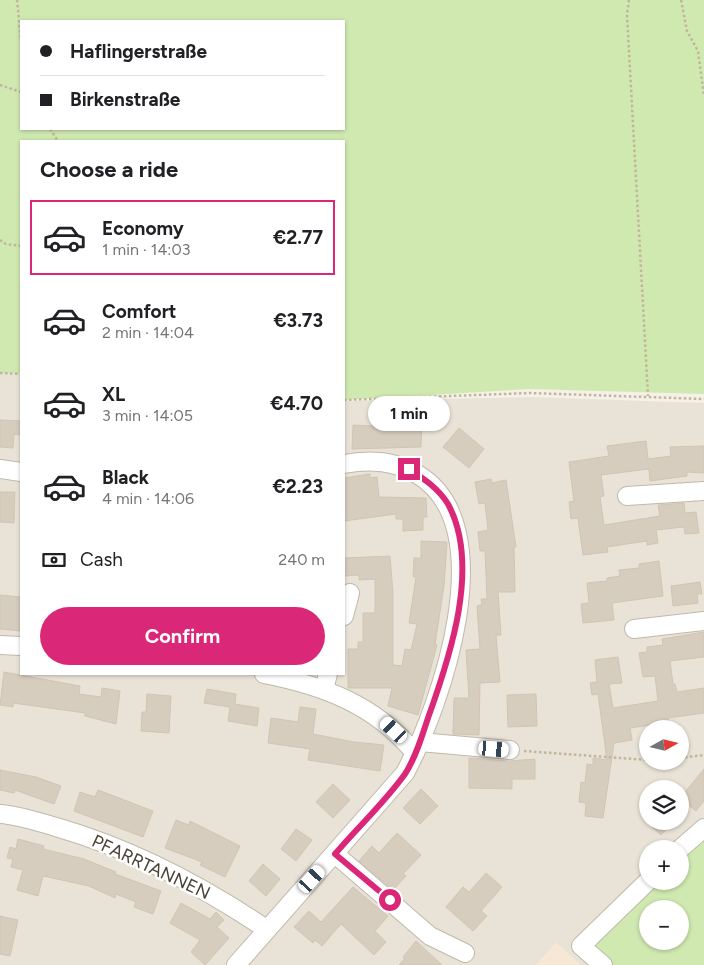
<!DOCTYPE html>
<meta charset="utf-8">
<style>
:root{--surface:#fff;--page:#f2f2f2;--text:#202124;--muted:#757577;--line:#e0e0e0;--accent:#db2777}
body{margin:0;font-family:Figtree,sans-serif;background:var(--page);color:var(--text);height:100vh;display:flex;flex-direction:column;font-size:19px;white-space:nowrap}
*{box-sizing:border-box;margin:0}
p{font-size:16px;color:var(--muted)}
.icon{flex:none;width:28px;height:28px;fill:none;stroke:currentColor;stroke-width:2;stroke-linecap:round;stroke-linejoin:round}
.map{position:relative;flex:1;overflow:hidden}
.side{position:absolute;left:20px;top:140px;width:325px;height:535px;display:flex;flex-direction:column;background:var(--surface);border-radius:0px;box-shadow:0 1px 4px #0004}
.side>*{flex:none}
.hud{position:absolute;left:20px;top:20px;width:325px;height:110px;border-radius:0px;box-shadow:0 1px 4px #0004;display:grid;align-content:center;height:110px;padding:0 20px;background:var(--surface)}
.needle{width:32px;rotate:82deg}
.tools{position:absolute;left:639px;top:720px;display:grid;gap:10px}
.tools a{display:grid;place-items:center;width:50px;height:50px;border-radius:50%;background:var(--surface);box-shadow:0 1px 4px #0004;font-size:25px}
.end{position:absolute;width:22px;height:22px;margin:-11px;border:6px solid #db2777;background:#fff;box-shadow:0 0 0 2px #fff}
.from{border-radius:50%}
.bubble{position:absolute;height:35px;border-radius:18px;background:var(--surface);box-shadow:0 1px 4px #0004;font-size:16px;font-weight:700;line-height:35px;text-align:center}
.car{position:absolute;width:15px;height:30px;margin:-15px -8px;border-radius:6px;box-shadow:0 0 4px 1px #0007;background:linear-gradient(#fff 24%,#345 0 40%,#fff 0 76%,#345 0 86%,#fff 0)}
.hud b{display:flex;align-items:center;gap:18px;height:48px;font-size:19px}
.hud b+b{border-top:1px solid var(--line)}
.hud i{width:12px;height:12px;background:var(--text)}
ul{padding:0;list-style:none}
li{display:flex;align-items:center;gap:15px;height:75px;margin:0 10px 8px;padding:0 10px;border:2px solid transparent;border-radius:0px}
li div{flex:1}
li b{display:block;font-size:19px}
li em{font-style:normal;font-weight:700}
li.active{border-color:var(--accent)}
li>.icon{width:45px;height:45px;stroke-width:1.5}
h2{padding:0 20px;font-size:22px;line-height:60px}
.pay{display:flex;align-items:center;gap:12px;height:55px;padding:0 20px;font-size:19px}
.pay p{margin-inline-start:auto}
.cta{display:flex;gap:10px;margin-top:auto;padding:10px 20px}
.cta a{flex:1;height:58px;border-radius:30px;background:var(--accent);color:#fff;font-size:20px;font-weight:700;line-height:58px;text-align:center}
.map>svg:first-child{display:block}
</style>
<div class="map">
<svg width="704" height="965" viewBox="0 0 704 965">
<rect width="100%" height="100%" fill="#f5f1e9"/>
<!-- residential -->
<path fill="#e9e3d7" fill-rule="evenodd" d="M0,373L21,374V674H344V401L531,397L704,403V829L680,849H648V881L603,965H581L556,943L536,965H0ZM648,729H680V761H648ZM648,789H680V821H648Z"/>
<!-- commercial -->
<path fill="#f6e8d4" d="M556,943L581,965H536Z"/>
<!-- green -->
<g fill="#cfe9b1" fill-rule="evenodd">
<path d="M0,0H704V394L530,389L344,400V141H21V374L0,373ZM21,21H344V129H21Z"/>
<path d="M704,830V965H606L582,946L650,881H680V852ZM648,909H680V941H648Z"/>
</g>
<!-- building -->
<g fill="#d6cdbe" stroke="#d1c5b1">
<path d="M0,420L21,421V435L14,434L13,448L0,447Z"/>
<path d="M395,420L422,421L421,447L352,449L353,425L395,427Z"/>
<path d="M459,428L484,449L469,468L443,447Z"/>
<path d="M646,441L648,459L671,456L670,447L704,446V473L687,472V476L650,481L649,469L601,475L604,496L600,497L604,525L660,516L658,505L684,503L685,513L696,512L699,533L685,534L684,527L656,530L658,543L647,545V541L607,547L608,552L583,555L578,518L571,519L569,502L574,501L569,462L609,456L607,446Z"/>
<path d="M370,474V478L377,477L379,497L426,498L427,517H423V530L403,531V519H396V514L344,521V478Z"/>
<path d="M491,479L492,483L506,480L516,547H514L515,592H498L501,635H496L500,682L480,683L479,735L453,734L454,698H469L466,650L480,649L477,606L482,605L481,599H487L485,551H480L478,532L488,530L485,503L479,504L475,482Z"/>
<path d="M0,492H15L14,523L0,522Z"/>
<path d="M421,541L447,542L444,586L435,644L437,645L418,715L388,706L392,688H348V649H358V642H363V613H375V579L359,580V575L344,576V558L390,556L393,593V665L402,666L405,649L411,650L417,624L409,623L416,577H413L414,558H421Z"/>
<path d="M659,561L663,596L612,603L614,620L583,623L581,604L589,603L587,583L607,581V578L620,576L619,570L639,568V564Z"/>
<path d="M700,582L702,594H697L698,603L673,606L671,586Z"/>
<path d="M0,595L21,597V631L0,629Z"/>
<path d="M704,632V657L670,661L673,684H675L677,692L704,688V713L668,718L669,722L630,728L632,740L614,743L603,818L585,816L586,803L579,802L581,782L585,783L587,764L593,765V758L607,760L598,694L592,695L590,683L597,682L595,660L618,657L622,683L609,684L613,708L658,701L655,676L643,677L639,653L647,652V647L663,645L662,639Z"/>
<path d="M4,672L80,686L79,694L101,697L102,688L120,691L116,724L85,716V713L13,703V707L0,705Z"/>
<path d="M207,689L236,694L235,704L259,708L257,726L228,721L230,707L204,703Z"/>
<path d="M147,694L171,696L169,733L141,731L142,712H146Z"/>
<path d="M536,694L537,726L508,727L507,695Z"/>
<path d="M300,707L316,709L313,734L354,742L384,745L380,771L308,760L310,749L268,743L271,718L298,722Z"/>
<path d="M469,758L509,761L535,759V779H512V789L469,788Z"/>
<path d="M704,769V801L696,811L680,798Z"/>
<path d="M0,770L36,777L61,786L54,804L15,790L14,793L0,790Z"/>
<path d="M333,784L350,800L333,818L316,802Z"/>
<path d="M421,789L438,806L420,824L403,808Z"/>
<path d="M98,790L153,811L143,837L74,811L80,792L95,797Z"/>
<path d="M176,820L189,825L190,821L240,846L225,877L200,865L202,862L165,848Z"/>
<path d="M645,821H674L661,835Z"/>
<path d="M296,829L312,840L296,861L281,849Z"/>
<path d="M397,833L421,855L403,874L406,876L393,890L359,861L372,846L379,853Z"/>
<path d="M18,839L44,846L43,849L84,859L116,872L115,874L161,891L153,914L134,907L136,902L116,894L115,898L89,886L43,876L38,896L17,890L23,870L11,867L13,859L7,858L10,847L16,849Z"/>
<path d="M263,864L280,879L266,896L249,881Z"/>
<path d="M486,873L502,887L481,911L487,916L473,931L446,907L463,887L469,892Z"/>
<path d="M353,887L388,916L375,931L386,942L374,955L341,924L322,946L315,940L313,943L294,927L309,911L321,922Z"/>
<path d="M181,903L210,919L216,912L224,920L217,927L229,938L205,965L191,952L200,940L170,923Z"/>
<path d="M0,916L18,920L10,956L0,954Z"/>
<path d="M416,941L442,965H399L405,958L403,957Z"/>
</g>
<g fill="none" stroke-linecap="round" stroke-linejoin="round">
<!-- minor casing -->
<g stroke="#c0b9ab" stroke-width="20">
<g id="minor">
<path d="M0,469L21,472"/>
<path d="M627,496L704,491"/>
<path d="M344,616L350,593"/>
<path d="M634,629L704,621"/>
<path d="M0,645L21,646"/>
<path d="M264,674C325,686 375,705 415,753"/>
<path d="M324,689L328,674"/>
<path d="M420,742L510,750"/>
<path d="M0,814C18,815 38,822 56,827C132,849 201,885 266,929"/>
<path d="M680,849L704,828"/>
<path d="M335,854L430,936L465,953"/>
<path d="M236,965L405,773C441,705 504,525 417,474C394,460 370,459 344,464"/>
<path d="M603,965L581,946L648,881"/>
</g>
</g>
<!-- path -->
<g stroke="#c2b59c" stroke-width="2.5" stroke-dasharray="2.5 2.5" stroke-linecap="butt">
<path d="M17,0L21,40"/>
<path d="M629,0L627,15L648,396"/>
<path d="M681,0L687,31L698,51L704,96"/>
<path d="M0,85L21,92"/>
<path d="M50,129L58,141"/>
<path d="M0,240L6,244L21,246"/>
<path d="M0,373L21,374"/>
<path d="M344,400L530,393L704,399"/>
<path d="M524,751L648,760"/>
<path d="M680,758L704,755"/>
</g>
<!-- minor -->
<use href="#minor" stroke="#fff" stroke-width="18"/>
</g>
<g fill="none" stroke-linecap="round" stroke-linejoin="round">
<!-- route -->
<path stroke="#db2777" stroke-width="6" d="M390,900L335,854C358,827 385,802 405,774C416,757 422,736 428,718C450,657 481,565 448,504C438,488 424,479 409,469"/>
</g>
<g text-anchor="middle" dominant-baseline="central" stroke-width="5" stroke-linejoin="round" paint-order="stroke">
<!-- street labels -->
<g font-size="18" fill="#484237" stroke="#fff">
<text transform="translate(151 867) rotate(25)">PFARRTANNEN</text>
</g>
</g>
</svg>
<div class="tools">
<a><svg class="needle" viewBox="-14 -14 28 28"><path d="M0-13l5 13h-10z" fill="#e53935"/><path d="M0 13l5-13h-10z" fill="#757577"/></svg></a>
<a><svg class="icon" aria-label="layers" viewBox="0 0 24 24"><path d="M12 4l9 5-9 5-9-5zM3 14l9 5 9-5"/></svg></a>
<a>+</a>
<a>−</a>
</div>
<i class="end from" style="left:390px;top:900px"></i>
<i class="end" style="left:409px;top:469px"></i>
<div class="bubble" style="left:368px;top:396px;width:82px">1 min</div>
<i class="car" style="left:394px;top:730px;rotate:313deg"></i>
<i class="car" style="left:494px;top:749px;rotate:95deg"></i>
<i class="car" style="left:312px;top:879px;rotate:42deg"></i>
<div class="hud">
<b><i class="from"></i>Haflingerstraße</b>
<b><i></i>Birkenstraße</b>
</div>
<section class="side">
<h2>Choose a ride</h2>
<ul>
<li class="active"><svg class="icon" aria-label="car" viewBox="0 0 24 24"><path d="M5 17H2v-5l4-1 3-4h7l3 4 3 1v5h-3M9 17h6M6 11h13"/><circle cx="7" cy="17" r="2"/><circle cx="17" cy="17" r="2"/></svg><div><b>Economy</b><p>1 min · 14:03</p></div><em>€2.77</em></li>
<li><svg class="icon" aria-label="car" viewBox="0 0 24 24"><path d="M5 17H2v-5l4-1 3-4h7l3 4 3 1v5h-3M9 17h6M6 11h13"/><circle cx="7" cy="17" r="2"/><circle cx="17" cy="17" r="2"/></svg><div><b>Comfort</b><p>2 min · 14:04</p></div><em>€3.73</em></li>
<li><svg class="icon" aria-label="car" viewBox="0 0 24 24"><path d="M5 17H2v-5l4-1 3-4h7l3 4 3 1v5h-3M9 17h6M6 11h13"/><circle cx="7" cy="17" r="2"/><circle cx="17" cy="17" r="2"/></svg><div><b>XL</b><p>3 min · 14:05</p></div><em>€4.70</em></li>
<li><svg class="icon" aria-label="car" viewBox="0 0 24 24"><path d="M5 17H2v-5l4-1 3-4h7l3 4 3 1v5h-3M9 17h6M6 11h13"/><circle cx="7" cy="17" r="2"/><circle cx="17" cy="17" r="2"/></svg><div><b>Black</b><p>4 min · 14:06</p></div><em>€2.23</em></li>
</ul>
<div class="pay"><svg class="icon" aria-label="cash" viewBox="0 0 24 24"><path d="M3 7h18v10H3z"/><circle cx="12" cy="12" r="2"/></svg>Cash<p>240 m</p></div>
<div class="cta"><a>Confirm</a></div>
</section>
</div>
